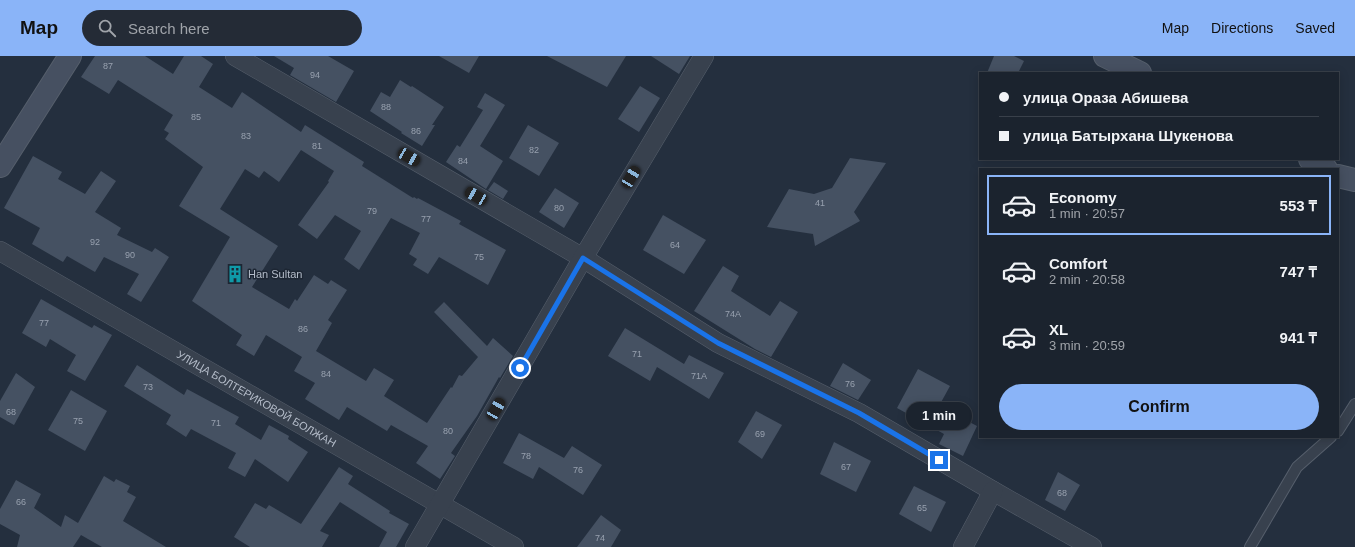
<!DOCTYPE html>
<meta charset="utf-8">
<style>
:root{--surface:#1b232e;--page:#242b36;--text:#f1f3f6;--muted:#a0a4aa;--line:#39404a;--accent:#8ab4f8}
body{margin:0;font-family:Arial,sans-serif;background:var(--page);color:var(--text);height:100vh;display:flex;flex-direction:column;font-size:15px;white-space:nowrap}
*{box-sizing:border-box;margin:0}
p{font-size:13px;color:var(--muted)}
.icon{flex:none;width:22px;height:22px;fill:none;stroke:currentColor;stroke-width:2;stroke-linecap:round;stroke-linejoin:round}
.map{position:relative;flex:1;overflow:hidden}
.sheet{position:absolute;left:979px;top:112px;width:360px;height:270px;display:flex;flex-direction:column;background:var(--surface);border-radius:0px;box-shadow:0 2px 10px #0003,0 0 0 1px var(--line)}
.sheet>*{flex:none}
.guide{position:absolute;left:979px;top:16px;width:360px;height:88px;border-radius:0px;box-shadow:0 2px 10px #0003,0 0 0 1px var(--line);display:grid;align-content:center;height:88px;padding:0 20px;background:var(--surface)}
.end{position:absolute;width:18px;height:18px;margin:-9px;border:5px solid #1a73e8;background:#fff;box-shadow:0 0 0 2px #fff}
.from{border-radius:50%}
.bubble{position:absolute;height:28px;border-radius:14px;background:var(--surface);box-shadow:0 2px 10px #0003,0 0 0 1px var(--line);font-size:13px;font-weight:800;line-height:28px;text-align:center}
.car{position:absolute;width:12px;height:24px;margin:-12px -6px;border-radius:5px;box-shadow:0 0 3px 1px #0007;background:linear-gradient(#222 24%,#8ab4d8 0 40%,#222 0 76%,#8ab4d8 0 86%,#222 0)}
.guide b{display:flex;align-items:center;gap:14px;height:38px;font-size:15px}
.guide b+b{border-top:1px solid var(--line)}
.guide i{width:10px;height:10px;background:var(--text)}
ul{padding:7px 0 0;list-style:none}
li{display:flex;align-items:center;gap:12px;height:60px;margin:0 8px 6px;padding:0 12px;border:2px solid transparent;border-radius:0px}
li div{flex:1}
li b{display:block;font-size:15px}
li em{font-style:normal;font-weight:800}
li.current{border-color:var(--accent)}
li>.icon{width:36px;height:36px;stroke-width:1.5}
.primary-button{display:flex;gap:8px;margin-top:auto;padding:8px 20px}
.primary-button a{flex:1;height:46px;border-radius:24px;background:var(--accent);color:#111;font-size:16px;font-weight:800;line-height:46px;text-align:center}
header{display:flex;align-items:center;gap:24px;box-sizing:border-box;height:56px;padding:0 20px;background:var(--accent);color:#111}
header strong{font-size:19px}
nav{display:flex;gap:22px;margin-inline-start:auto;font-size:14px}
.search{width:280px;height:36px;background:var(--page);display:flex;align-items:center;gap:10px;box-sizing:border-box;padding:0 14px;border-radius:22px;color:var(--muted);font-size:15px}
.map>svg:first-child{display:block}
</style>
<header>
<strong>Map</strong>
<div class="search"><svg class="icon" aria-label="search" viewBox="0 0 24 24"><circle cx="10" cy="10" r="6"/><path d="M15 15l6 6"/></svg>Search here</div>
<nav><a>Map</a><a>Directions</a><a>Saved</a></nav>
</header>
<div class="map">
<svg width="1355" height="491" viewBox="0 0 1355 491">
<rect width="100%" height="100%" fill="#242f3e"/>
<!-- building -->
<g fill="#455162">
<path d="M95,0H145L173,18L184,0H201L213,8L199,31L232,52L242,36L301,76L305,69L364,106L362,110L413,142L414,141L417,143L418,142L461,165L459,168L506,194L488,229L439,201L428,218L413,209L417,203L409,198L420,177L391,162L359,214L344,203L361,175L335,159L317,183L298,169L329,126L328,125L334,115L301,94L279,126L264,115L259,122L245,113L220,153L278,190L252,231L289,253L295,243L297,245L314,219L328,228L331,224L347,234L328,264L332,267L316,295L366,325L374,312L394,324L384,340L427,367L451,331L452,332L459,319L462,320L478,301L434,256L444,246L487,290L493,282L513,300L500,322L499,321L477,360L451,397L455,400L440,423L416,407L428,390L391,369L387,375L347,351L339,364L305,343L315,327L294,315L302,301L266,279L254,300L236,289L242,279L192,245L230,181L179,150L203,111L165,83L169,77L164,74L173,59L118,24L109,38L81,21Z"/>
<path d="M274,0H328L354,15L336,46L290,19L294,12Z"/>
<path d="M439,0H479L469,17Z"/>
<path d="M547,0H626L607,31Z"/>
<path d="M651,0H690L679,18Z"/>
<path d="M994,0H1014L1024,5L1018,17H987Z"/>
<path d="M400,24L411,31L412,30L444,51L432,69H435L422,90L401,77L402,76L370,55L381,36L390,41Z"/>
<path d="M640,30L660,42L639,76L618,63Z"/>
<path d="M485,37L505,49L480,90L503,105L486,133L446,106L457,89L460,91L483,54L477,51Z"/>
<path d="M528,69L559,87L539,120L509,102Z"/>
<path d="M33,100L62,116L58,123L85,138L101,115L116,125L95,156L121,172L117,179L152,196L155,192L169,201L141,246L127,238L139,218L104,201L95,216L67,200L63,206L32,188L40,172L4,152Z"/>
<path d="M850,102L886,107L854,156L860,165L815,190L813,178L767,171L789,133L814,138L832,132Z"/>
<path d="M494,126L508,135L503,143L488,134Z"/>
<path d="M555,132L579,147L564,172L539,156Z"/>
<path d="M663,159L706,184L684,218L643,194Z"/>
<path d="M723,210L739,220L731,235L770,260L780,245L798,256L771,301L755,293L694,255Z"/>
<path d="M41,243L92,272L94,269L112,279L85,325L67,315L76,299L50,283L46,291L22,277Z"/>
<path d="M625,272L684,308L689,299L724,317L709,343L657,311L650,325L608,300Z"/>
<path d="M843,307L871,324L858,344L830,330Z"/>
<path d="M137,309L184,339L187,333L239,361L235,368L261,384L269,369L289,380L288,383L308,396L288,426L255,403L245,421L228,412L236,397L191,373L186,381L166,368L171,359L124,330Z"/>
<path d="M918,313L950,330L939,350L977,370L963,400L939,388L944,378L897,352Z"/>
<path d="M16,317L35,331L14,369L0,361V345Z"/>
<path d="M71,334L107,355L85,395L48,374Z"/>
<path d="M756,355L782,369L762,403L738,386Z"/>
<path d="M519,377L564,402L572,390L602,409L583,439L539,411L533,423L503,407Z"/>
<path d="M834,386L871,405L856,436L820,418Z"/>
<path d="M339,411L353,420L348,428L390,455L389,457L409,468L396,491H379L387,476L340,446L320,475L329,479L322,491H250L234,481L255,447L266,453L269,449L301,468Z"/>
<path d="M1058,416L1080,429L1065,455L1045,444Z"/>
<path d="M104,420L114,426L116,423L130,430L127,436L136,441L123,465L166,491H102L81,479L73,491H17L20,479L0,468V453L16,424L41,438L34,452L61,471L65,459L78,467Z"/>
<path d="M914,430L946,446L931,476L899,458Z"/>
<path d="M601,459L621,474L611,491H577Z"/>
</g>
<g fill="none" stroke-linecap="round" stroke-linejoin="round">
<!-- lane casing -->
<g stroke="#565f6c" stroke-width="12">
<g id="lane">
<path d="M1338,375L1355,348"/>
<path d="M1250,491L1297,411L1331,381"/>
</g>
</g>
<!-- street casing -->
<g stroke="#565f6c" stroke-width="20">
<g id="street">
<path d="M235,0L583,202L718,287L859,357L993,435L1092,491"/>
<path id="s1" d="M0,195L514,491"/>
<path d="M415,491L583,202L704,0"/>
<path d="M963,491L993,435"/>
</g>
</g>
<!-- secondary casing -->
<g stroke="#565f6c" stroke-width="24">
<g id="secondary">
<path d="M1105,0L1140,17"/>
<path d="M1310,103L1326,113"/>
<path d="M0,110L70,0"/>
<path d="M1338,120L1355,124"/>
</g>
</g>
<!-- lane -->
<use href="#lane" stroke="#38414e" stroke-width="10"/>
<!-- street -->
<use href="#street" stroke="#38414e" stroke-width="19"/>
<!-- secondary -->
<use href="#secondary" stroke="#465061" stroke-width="22"/>
</g>
<g fill="none" stroke-linecap="round" stroke-linejoin="round">
<!-- route -->
<path stroke="#1a73e8" stroke-width="5" d="M520,312L583,202L718,287L859,357L939,404"/>
</g>
<!-- icons -->
<defs>
<g id="building-bare" transform="scale(1.38)"><path d="M-4-6H4V6H1V3H-1V6H-4ZM-2.5-4.3h1.7v1.8h-1.7ZM.8-4.3h1.7v1.8H.8ZM-2.5-1h1.7V.8h-1.7ZM.8-1h1.7V.8H.8Z" fill="#0f9aa8" stroke="#1d2633" stroke-width="2.5" paint-order="stroke"/></g>
</defs>
<g fill-rule="evenodd">
<use href="#building-bare" x="235" y="218"/>
</g>
<g text-anchor="middle" dominant-baseline="central" stroke-width="3" stroke-linejoin="round" paint-order="stroke">
<!-- number labels -->
<g font-size="9" fill="#98a1af">
<text x="108" y="10">87</text>
<text x="315" y="19">94</text>
<text x="386" y="51">88</text>
<text x="196" y="61">85</text>
<text x="416" y="75">86</text>
<text x="246" y="80">83</text>
<text x="317" y="90">81</text>
<text x="534" y="94">82</text>
<text x="463" y="105">84</text>
<text x="820" y="147">41</text>
<text x="559" y="152">80</text>
<text x="372" y="155">79</text>
<text x="426" y="163">77</text>
<text x="95" y="186">92</text>
<text x="675" y="189">64</text>
<text x="130" y="199">90</text>
<text x="479" y="201">75</text>
<text x="733" y="258">74А</text>
<text x="44" y="267">77</text>
<text x="303" y="273">86</text>
<text x="637" y="298">71</text>
<text x="326" y="318">84</text>
<text x="699" y="320">71А</text>
<text x="850" y="328">76</text>
<text x="148" y="331">73</text>
<text x="11" y="356">68</text>
<text x="78" y="365">75</text>
<text x="216" y="367">71</text>
<text x="448" y="375">80</text>
<text x="760" y="378">69</text>
<text x="526" y="400">78</text>
<text x="846" y="411">67</text>
<text x="578" y="414">76</text>
<text x="1062" y="437">68</text>
<text x="21" y="446">66</text>
<text x="922" y="452">65</text>
<text x="600" y="482">74</text>
</g>
<!-- poi labels -->
<g font-size="11" fill="#b4bcc9" stroke="#1d2633" text-anchor="start">
<text x="248" y="218">Han Sultan</text>
</g>
<!-- street labels -->
<g font-size="11" fill="#b4bcc9" stroke="#1d2633">
<text stroke="none"><textPath href="#s1" startOffset="296">УЛИЦА БОЛТЕРИКОВОЙ БОЛЖАН</textPath></text>
</g>
</g>
</svg>
<i class="end from" style="left:520px;top:312px"></i>
<i class="end" style="left:939px;top:404px"></i>
<div class="bubble" style="left:906px;top:346px;width:66px">1 min</div>
<i class="car" style="left:409px;top:101px;rotate:120deg"></i>
<i class="car" style="left:631px;top:121px;rotate:31deg"></i>
<i class="car" style="left:476px;top:140px;rotate:300deg"></i>
<i class="car" style="left:496px;top:353px;rotate:30deg"></i>
<div class="guide">
<b><i class="from"></i>улица Ораза Абишева</b>
<b><i></i>улица Батырхана Шукенова</b>
</div>
<section class="sheet">
<ul>
<li class="current"><svg class="icon" aria-label="car" viewBox="0 0 24 24"><path d="M5 17H2v-5l4-1 3-4h7l3 4 3 1v5h-3M9 17h6M6 11h13"/><circle cx="7" cy="17" r="2"/><circle cx="17" cy="17" r="2"/></svg><div><b>Economy</b><p>1 min · 20:57</p></div><em>553 ₸</em></li>
<li><svg class="icon" aria-label="car" viewBox="0 0 24 24"><path d="M5 17H2v-5l4-1 3-4h7l3 4 3 1v5h-3M9 17h6M6 11h13"/><circle cx="7" cy="17" r="2"/><circle cx="17" cy="17" r="2"/></svg><div><b>Comfort</b><p>2 min · 20:58</p></div><em>747 ₸</em></li>
<li><svg class="icon" aria-label="car" viewBox="0 0 24 24"><path d="M5 17H2v-5l4-1 3-4h7l3 4 3 1v5h-3M9 17h6M6 11h13"/><circle cx="7" cy="17" r="2"/><circle cx="17" cy="17" r="2"/></svg><div><b>XL</b><p>3 min · 20:59</p></div><em>941 ₸</em></li>
</ul>
<div class="primary-button"><a>Confirm</a></div>
</section>
</div>
